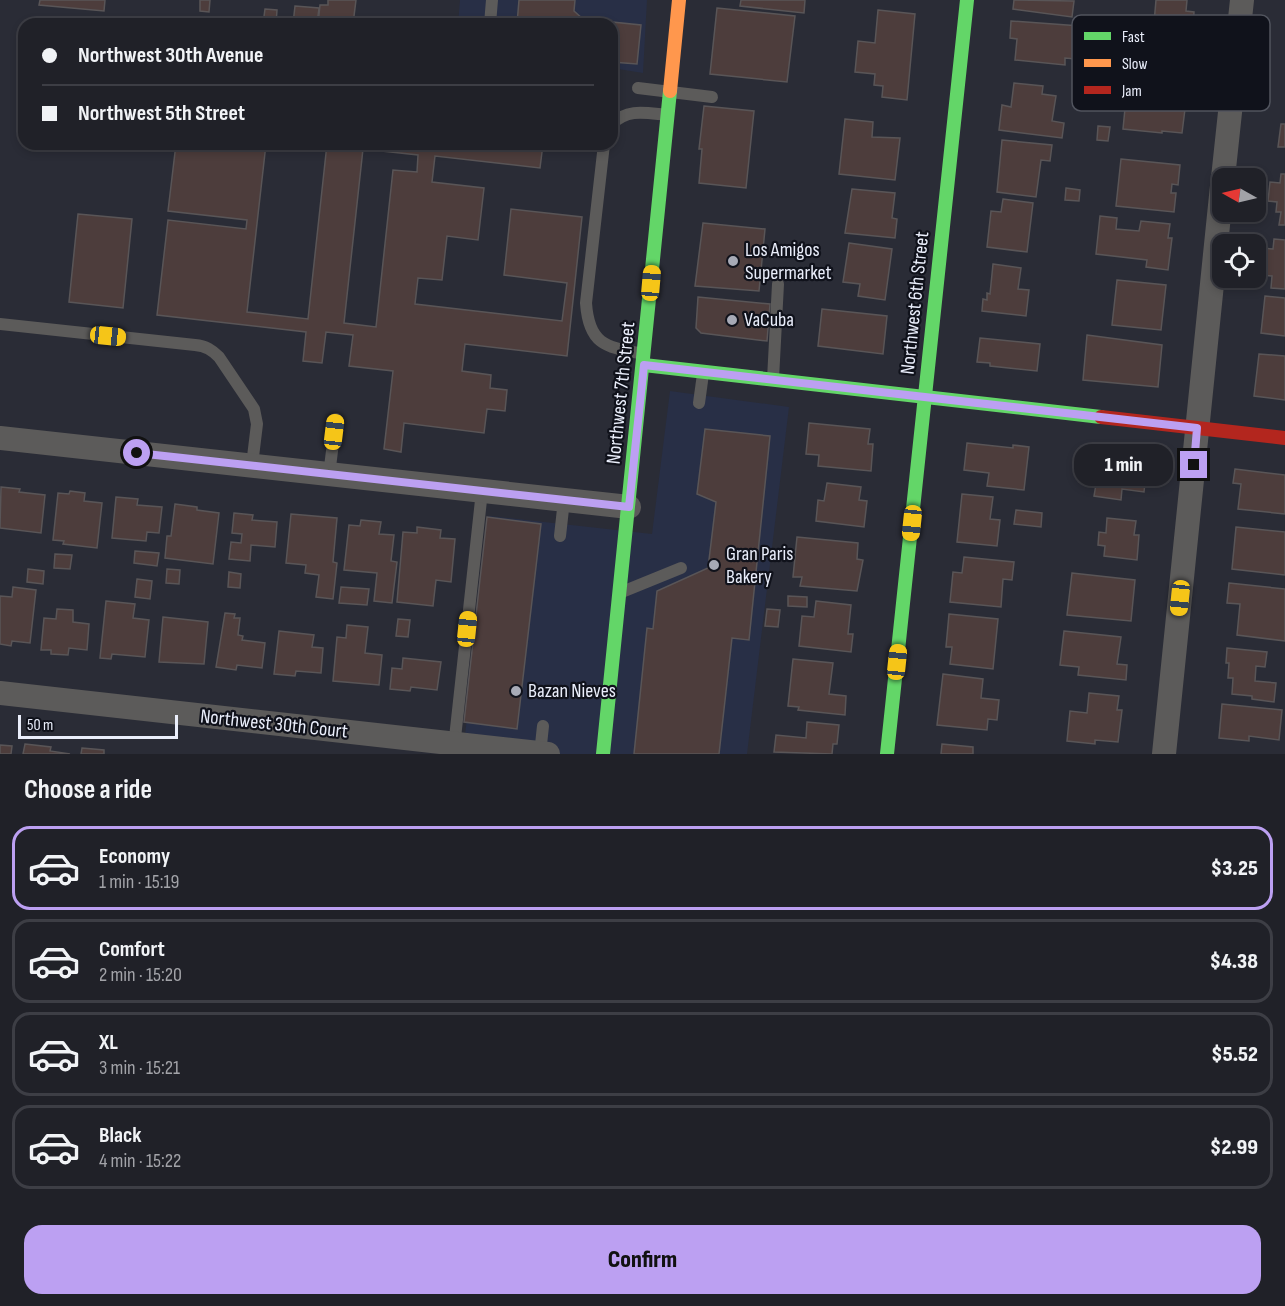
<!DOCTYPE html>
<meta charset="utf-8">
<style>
:root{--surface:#202128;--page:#2d2e34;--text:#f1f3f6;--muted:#a2a3a8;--line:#3d3e45;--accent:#bca0f2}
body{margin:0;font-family:"Sofia Sans Condensed",sans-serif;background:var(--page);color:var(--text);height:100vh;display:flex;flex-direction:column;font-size:22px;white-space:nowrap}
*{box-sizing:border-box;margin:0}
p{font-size:20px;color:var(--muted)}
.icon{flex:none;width:33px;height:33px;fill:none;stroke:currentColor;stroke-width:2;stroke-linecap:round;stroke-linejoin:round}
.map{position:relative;height:754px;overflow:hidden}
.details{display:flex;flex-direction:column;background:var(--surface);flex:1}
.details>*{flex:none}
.banner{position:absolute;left:18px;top:18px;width:600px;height:132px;border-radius:18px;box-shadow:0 3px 9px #0003,0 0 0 2px var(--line);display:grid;align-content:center;height:132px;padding:0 24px;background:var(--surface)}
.needle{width:39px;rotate:278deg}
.controls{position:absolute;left:1212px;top:168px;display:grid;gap:12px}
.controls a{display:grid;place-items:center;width:54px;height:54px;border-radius:12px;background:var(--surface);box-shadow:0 3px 9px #0003,0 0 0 2px var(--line);font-size:30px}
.scale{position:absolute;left:18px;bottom:15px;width:160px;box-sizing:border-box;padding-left:6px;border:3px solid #eaeefb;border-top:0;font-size:16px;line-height:21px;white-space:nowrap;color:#eaeefb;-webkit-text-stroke:4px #10121b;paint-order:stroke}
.end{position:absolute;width:27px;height:27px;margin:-14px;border:8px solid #bca0f2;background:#111;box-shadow:0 0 0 3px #111}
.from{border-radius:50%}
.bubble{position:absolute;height:42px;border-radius:18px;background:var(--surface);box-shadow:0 3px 9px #0003,0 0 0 2px var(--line);font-size:20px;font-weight:800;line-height:42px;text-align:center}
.car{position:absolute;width:18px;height:36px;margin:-18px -9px;border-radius:8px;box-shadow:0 0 4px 2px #0007;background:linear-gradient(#f5c518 24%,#345 0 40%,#f5c518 0 76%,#345 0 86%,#f5c518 0)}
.banner b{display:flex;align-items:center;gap:21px;height:57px;font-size:22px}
.banner b+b{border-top:2px solid var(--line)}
.banner i{width:15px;height:15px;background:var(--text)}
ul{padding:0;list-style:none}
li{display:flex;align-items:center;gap:18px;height:84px;margin:0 12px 9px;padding:0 12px;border:3px solid var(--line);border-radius:18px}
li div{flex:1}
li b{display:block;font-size:22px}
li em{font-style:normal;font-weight:800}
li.current{border-color:var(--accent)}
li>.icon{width:54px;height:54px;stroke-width:1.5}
h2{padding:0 24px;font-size:27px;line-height:72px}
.action{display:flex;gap:12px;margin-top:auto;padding:12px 24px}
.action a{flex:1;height:69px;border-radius:18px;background:var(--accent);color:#111;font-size:24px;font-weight:800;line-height:69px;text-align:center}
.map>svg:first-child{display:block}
</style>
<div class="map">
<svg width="1285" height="754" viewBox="0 0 1285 754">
<rect width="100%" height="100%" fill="#2a2c36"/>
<!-- built -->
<g fill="#282f46">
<path d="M460,0H647L643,73L612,68V24H458Z"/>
<path d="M670,391L789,407L747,754H463L489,516L652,534Z"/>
</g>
<!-- building -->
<g fill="#4d3d3c" stroke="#595557" stroke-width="1.5" fill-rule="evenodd">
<path d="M40,0H105L104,11L39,5Z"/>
<path d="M200,0H210L209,12L200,11Z"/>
<path d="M328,0H356L353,24H318L320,5H328Z"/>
<path d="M519,0H575L574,11L583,19L641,25L637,64L612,62V24H517Z"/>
<path d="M741,0H805L804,13L740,6Z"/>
<path d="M1014,0L1074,1L1072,17L1013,9Z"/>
<path d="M1156,0H1187L1186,11L1194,12L1193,27L1154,23Z"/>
<path d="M295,6L319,8L317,24H293Z"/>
<path d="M717,8L795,16L787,82L710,74Z"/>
<path d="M265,9L277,10L276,24H263Z"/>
<path d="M878,10L915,14L907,100L882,97L883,86L874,85L875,74L855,72L858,41L875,43Z"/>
<path d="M1011,21L1080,26L1076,59L1065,58V65L1015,60L1017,39L1010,38Z"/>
<path d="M1123,78L1179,85L1176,108L1185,109L1182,133L1162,131V133L1123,129L1126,98L1121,97Z"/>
<path d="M1014,83L1043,86L1042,94L1056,96L1052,121L1064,123L1062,138L999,130L1002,105L1011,107Z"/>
<path d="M704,106L754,111L746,188L699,183L702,149H699Z"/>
<path d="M845,119L873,122L872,137L900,138L895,180L839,174Z"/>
<path d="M1281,124H1285V147H1278Z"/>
<path d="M1098,126L1110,127L1108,141L1097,140Z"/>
<path d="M1002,140L1052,145L1050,161L1041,160L1036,197L997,192Z"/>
<path d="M176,144H266L247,312L308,319L327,144H543L540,168L435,156L432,182L484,188L478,240L447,236L442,280L418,278L415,304L562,321L567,283L504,275L511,209L582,217L567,356L465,344L462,371L491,375L490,388L507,390L505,411L487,409L484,433L404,423L401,452L384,449L393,371L349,366L353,335L326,332L322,363L303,361L306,332L157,315L168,220L246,229L247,220L168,211ZM363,149L418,155L417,172L393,170L376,327L344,323Z"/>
<path d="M1121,159L1180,165L1178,185L1172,184L1171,193H1176L1174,212L1116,206Z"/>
<path d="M1281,174H1285V225H1279L1281,212H1276L1277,202L1268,201L1270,182L1280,183Z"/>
<path d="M1066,188L1080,190L1079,201L1065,200Z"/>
<path d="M852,189L895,193L892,218L897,219L895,238L845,233Z"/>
<path d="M1003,199L1033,203L1027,252L987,247L991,211L1001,212Z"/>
<path d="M78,214L132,219L123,308L69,302Z"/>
<path d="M1100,216L1117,218L1116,229L1139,231L1141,221L1170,224L1168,238H1172L1168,270L1146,267L1147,260L1096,254Z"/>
<path d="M703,223L765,229L759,291L695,286Z"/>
<path d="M1274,239L1285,240V289L1271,288L1272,276L1261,275L1264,248L1273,249Z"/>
<path d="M849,243L892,249L885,300L858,296L860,284L843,282Z"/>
<path d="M993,264L1021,268L1018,289L1029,290L1026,316L982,311L983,299L987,300V293L990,294Z"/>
<path d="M1117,280L1166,285L1161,330L1112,325Z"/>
<path d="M1265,296L1285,298V336L1261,333Z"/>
<path d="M698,297L770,304L767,341L701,333L696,328Z"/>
<path d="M822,309L887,316L883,354L818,346Z"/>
<path d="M1087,335L1162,345L1158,387L1083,380Z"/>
<path d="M980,338L1040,344L1037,371L990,366V363L977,362Z"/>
<path d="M1259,354L1285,356V400L1254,396Z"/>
<path d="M809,423L870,429L868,444H873L871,471L818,466L819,455L806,454Z"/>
<path d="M705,429L770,436L749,640L732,638L719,754H634L647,628L653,629L657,591L708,568L716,502L697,494Z"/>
<path d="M967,443L1013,448V445L1029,447L1024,490L987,486L989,473L964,470Z"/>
<path d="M1101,455L1118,457V461L1147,464L1144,492L1122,489L1121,500L1094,496Z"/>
<path d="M1235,469L1285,475V514L1238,509L1241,484L1233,483Z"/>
<path d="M827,483L861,487L859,500L867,501L864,527L816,521L818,500L824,501Z"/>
<path d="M1,487L20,489L19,492L45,495L41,533L0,528Z"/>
<path d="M70,491L85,493L84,501L102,503L97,548L63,544L64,541L53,540L58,493L69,494Z"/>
<path d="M962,494L993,497L990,519L1000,520L997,546L957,542Z"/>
<path d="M116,497L138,499L137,505L162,507L159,533L147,532L146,541L112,538Z"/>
<path d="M175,504L197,507V510L219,513L213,564L165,558L167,536H171Z"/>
<path d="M1016,510L1042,513L1041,527L1014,524Z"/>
<path d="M234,513L253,515L252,520L277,522L275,547L251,545L250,561L229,559L231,542L241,543L242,534L232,533Z"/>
<path d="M291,514L337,518L333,562L337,563L333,599L316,597L319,575L305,573L306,565L286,563Z"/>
<path d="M487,517L541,524L517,729L464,722Z"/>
<path d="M1107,518L1136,521L1134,535H1139L1137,560L1104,556L1105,546L1098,545L1099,532L1106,533Z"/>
<path d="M361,520L381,522L379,534L394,535L391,561L397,562L392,603L374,601L377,573L344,570L349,525L360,526Z"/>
<path d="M417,527L441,530L440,538L455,539L451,582L436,580L433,606L397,602L403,532L417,533Z"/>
<path d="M1236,527L1285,532V575L1232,569Z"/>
<path d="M797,537L858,543L857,559L863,560L857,591L800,586L802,577H793Z"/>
<path d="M135,551L159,553L157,566L134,563Z"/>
<path d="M55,554L72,555L70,569L54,568Z"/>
<path d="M964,557L1014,562L1012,580L1003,579L1001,607L950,602L953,572L962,573Z"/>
<path d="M28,569L44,571L43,584L27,582Z"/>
<path d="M167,569L180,570L179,584L166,583Z"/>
<path d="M229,572L241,574L240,588L228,587Z"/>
<path d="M1072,573L1135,580L1131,621L1067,615Z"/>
<path d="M137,579L152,581L150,599L135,597Z"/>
<path d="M1229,583L1285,589V641L1237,635L1240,604L1227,603Z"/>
<path d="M13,587L36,590L30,643L12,641L11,646L0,644V596L12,597Z"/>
<path d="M341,587L369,589L367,605L339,603Z"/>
<path d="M788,596L807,597V607L788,606Z"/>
<path d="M106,601L135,604L133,618L149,620L145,657L112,654L111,659L100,658Z"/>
<path d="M816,601L851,605L848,634H853L851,652L799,646L802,616L814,617Z"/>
<path d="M57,609L73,610V622L89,624L87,650L69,648L68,655L51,654V650H41L44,618L56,619Z"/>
<path d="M767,609L780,610L778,627L765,626Z"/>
<path d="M225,613L235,614L234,618H240L238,635L243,636L242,640L265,643L262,668L237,665L236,670L216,667Z"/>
<path d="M949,614L998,619L993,669L950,664L952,647H946Z"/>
<path d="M163,617L208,622L204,664L159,662Z"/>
<path d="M398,619L410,620L408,637L396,636Z"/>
<path d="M347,625L368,627L365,653L382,655L379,685L333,681L337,637L346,638Z"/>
<path d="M279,631L314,635L312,647L323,648L321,673L296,671L295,676L274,674Z"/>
<path d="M1064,631L1121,637L1117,664L1127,665L1126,680L1078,675L1079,667L1060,665Z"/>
<path d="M1227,648L1267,652L1265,667L1256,666L1255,681L1276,683L1274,702L1252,699V696L1232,694L1233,678H1228L1229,663H1226Z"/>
<path d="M403,658L441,662L437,690L411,687L410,691L390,689L392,668L402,669Z"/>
<path d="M793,659L833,663L829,694L846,696L845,715L798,710L799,707L788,706Z"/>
<path d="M943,674L983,679L981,698L999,700L997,720L988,719L987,730L937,725Z"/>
<path d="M1089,693L1119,696L1117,710H1122L1118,742L1095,740V744L1067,741L1070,711L1087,713Z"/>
<path d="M1222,704L1282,710L1279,740L1249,736V741L1219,738Z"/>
<path d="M807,722L839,725L837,744H833L832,754L774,752L776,735L806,738Z"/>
<path d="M25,744L51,747L50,751L70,754H23Z"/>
<path d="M942,744L973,747V754H941Z"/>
<path d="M0,745L12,746L11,754H0Z"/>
<path d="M82,748L104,750V754H81Z"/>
</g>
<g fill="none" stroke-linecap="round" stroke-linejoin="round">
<!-- lane -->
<g stroke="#5c5b5a" stroke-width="12">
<path d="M490,24L492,0"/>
<path d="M638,88L712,97"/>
<path d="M612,124C628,108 646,113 667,115"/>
<path d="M604,144L586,303C589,346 607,347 644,354"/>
<path d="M0,324L195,345C206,346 212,350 219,357L254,409L257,424L252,465"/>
<path d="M773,379L778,284"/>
<path d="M699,403L703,374"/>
<path d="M329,475L336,419"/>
<path d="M560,536L564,500"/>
<path d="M622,592L681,568"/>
<path d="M454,747L482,491"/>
<path d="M540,754L543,726"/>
</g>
<!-- street -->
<g stroke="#5c5b5a" stroke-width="24">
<path d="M1223,178L1242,0"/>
<path d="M0,438L629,507"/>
<path d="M0,693L548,754"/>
<path d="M1164,754L1222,186"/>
</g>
<!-- fast -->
<g stroke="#63d668" stroke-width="14">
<path d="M644,365L1101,417"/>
<path d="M603,754L670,91"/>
<path d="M887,754L967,0"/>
</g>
<!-- slow -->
<path stroke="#ff974d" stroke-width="14" d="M670,91L679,0"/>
<!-- jam -->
<path stroke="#b3261e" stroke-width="14" d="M1101,417L1285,438"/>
</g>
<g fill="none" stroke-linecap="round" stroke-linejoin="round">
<!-- route -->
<path stroke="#bca0f2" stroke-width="8" d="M137,453L629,507L644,365L1197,428L1194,465"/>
</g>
<!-- markers -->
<g fill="#a7aab6" stroke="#10121b" stroke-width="2">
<circle cx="733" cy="261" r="6"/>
<circle cx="732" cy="320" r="6"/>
<circle cx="714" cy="565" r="6"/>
<circle cx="516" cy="691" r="6"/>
</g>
<g text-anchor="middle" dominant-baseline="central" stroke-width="4.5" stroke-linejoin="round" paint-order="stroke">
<!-- poi labels -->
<g font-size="20" fill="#eaeefb" stroke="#10121b" text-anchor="start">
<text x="745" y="250">Los Amigos<tspan x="745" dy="23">Supermarket</tspan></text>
<text x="744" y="320">VaCuba</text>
<text x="726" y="554">Gran Paris<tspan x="726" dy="23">Bakery</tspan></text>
<text x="528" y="691">Bazan Nieves</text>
</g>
<!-- street labels -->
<g font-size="20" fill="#eaeefb" stroke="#10121b">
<text transform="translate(915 303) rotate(-84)">Northwest 6th Street</text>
<text transform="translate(621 393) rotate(-84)">Northwest 7th Street</text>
<text transform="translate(274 724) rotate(6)">Northwest 30th Court</text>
</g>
</g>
<!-- legend -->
<rect x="1072" y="15" width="198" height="96" rx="9" fill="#10121b" stroke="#51545e" stroke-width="1.5"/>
<rect x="1084" y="32" width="27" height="8" fill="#63d668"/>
<rect x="1084" y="59" width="27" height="8" fill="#ff974d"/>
<rect x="1084" y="86" width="27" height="8" fill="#b3261e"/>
<g font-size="16" fill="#eaeefb">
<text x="1122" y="42">Fast</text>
<text x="1122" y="69">Slow</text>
<text x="1122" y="96">Jam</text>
</g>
</svg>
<div class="controls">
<a><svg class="needle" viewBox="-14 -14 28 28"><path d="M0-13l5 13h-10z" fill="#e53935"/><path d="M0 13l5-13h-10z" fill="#a2a3a8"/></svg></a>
<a><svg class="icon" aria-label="locate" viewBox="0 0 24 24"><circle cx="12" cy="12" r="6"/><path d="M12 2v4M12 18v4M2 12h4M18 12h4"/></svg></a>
</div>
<div class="scale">50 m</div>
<i class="end from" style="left:137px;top:453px"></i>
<i class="end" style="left:1194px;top:465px"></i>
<div class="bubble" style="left:1074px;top:444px;width:99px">1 min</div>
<i class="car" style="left:651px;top:283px;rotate:5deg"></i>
<i class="car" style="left:108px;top:336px;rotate:96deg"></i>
<i class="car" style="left:334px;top:432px;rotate:7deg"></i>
<i class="car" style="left:912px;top:523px;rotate:186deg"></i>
<i class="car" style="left:1180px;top:598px;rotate:186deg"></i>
<i class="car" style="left:467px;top:629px;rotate:6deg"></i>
<i class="car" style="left:897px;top:662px;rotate:6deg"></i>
<div class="banner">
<b><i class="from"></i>Northwest 30th Avenue</b>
<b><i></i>Northwest 5th Street</b>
</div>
</div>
<section class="details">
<h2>Choose a ride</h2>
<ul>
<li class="current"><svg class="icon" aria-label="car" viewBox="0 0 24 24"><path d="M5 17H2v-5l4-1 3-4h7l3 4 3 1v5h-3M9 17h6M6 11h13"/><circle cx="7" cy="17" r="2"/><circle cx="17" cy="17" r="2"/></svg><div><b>Economy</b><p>1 min · 15:19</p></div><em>$3.25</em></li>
<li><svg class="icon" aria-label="car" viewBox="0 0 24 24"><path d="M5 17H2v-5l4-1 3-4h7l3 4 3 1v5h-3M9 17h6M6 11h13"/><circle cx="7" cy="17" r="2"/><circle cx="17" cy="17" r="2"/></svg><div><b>Comfort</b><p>2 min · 15:20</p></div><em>$4.38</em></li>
<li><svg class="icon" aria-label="car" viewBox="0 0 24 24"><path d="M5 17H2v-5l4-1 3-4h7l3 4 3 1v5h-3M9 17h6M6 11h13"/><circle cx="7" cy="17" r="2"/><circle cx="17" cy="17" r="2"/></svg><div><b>XL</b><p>3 min · 15:21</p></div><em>$5.52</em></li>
<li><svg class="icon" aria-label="car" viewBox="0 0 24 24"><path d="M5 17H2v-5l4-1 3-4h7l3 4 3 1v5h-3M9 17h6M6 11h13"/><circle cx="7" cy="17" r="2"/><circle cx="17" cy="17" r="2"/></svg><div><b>Black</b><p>4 min · 15:22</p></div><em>$2.99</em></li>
</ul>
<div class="action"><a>Confirm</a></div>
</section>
